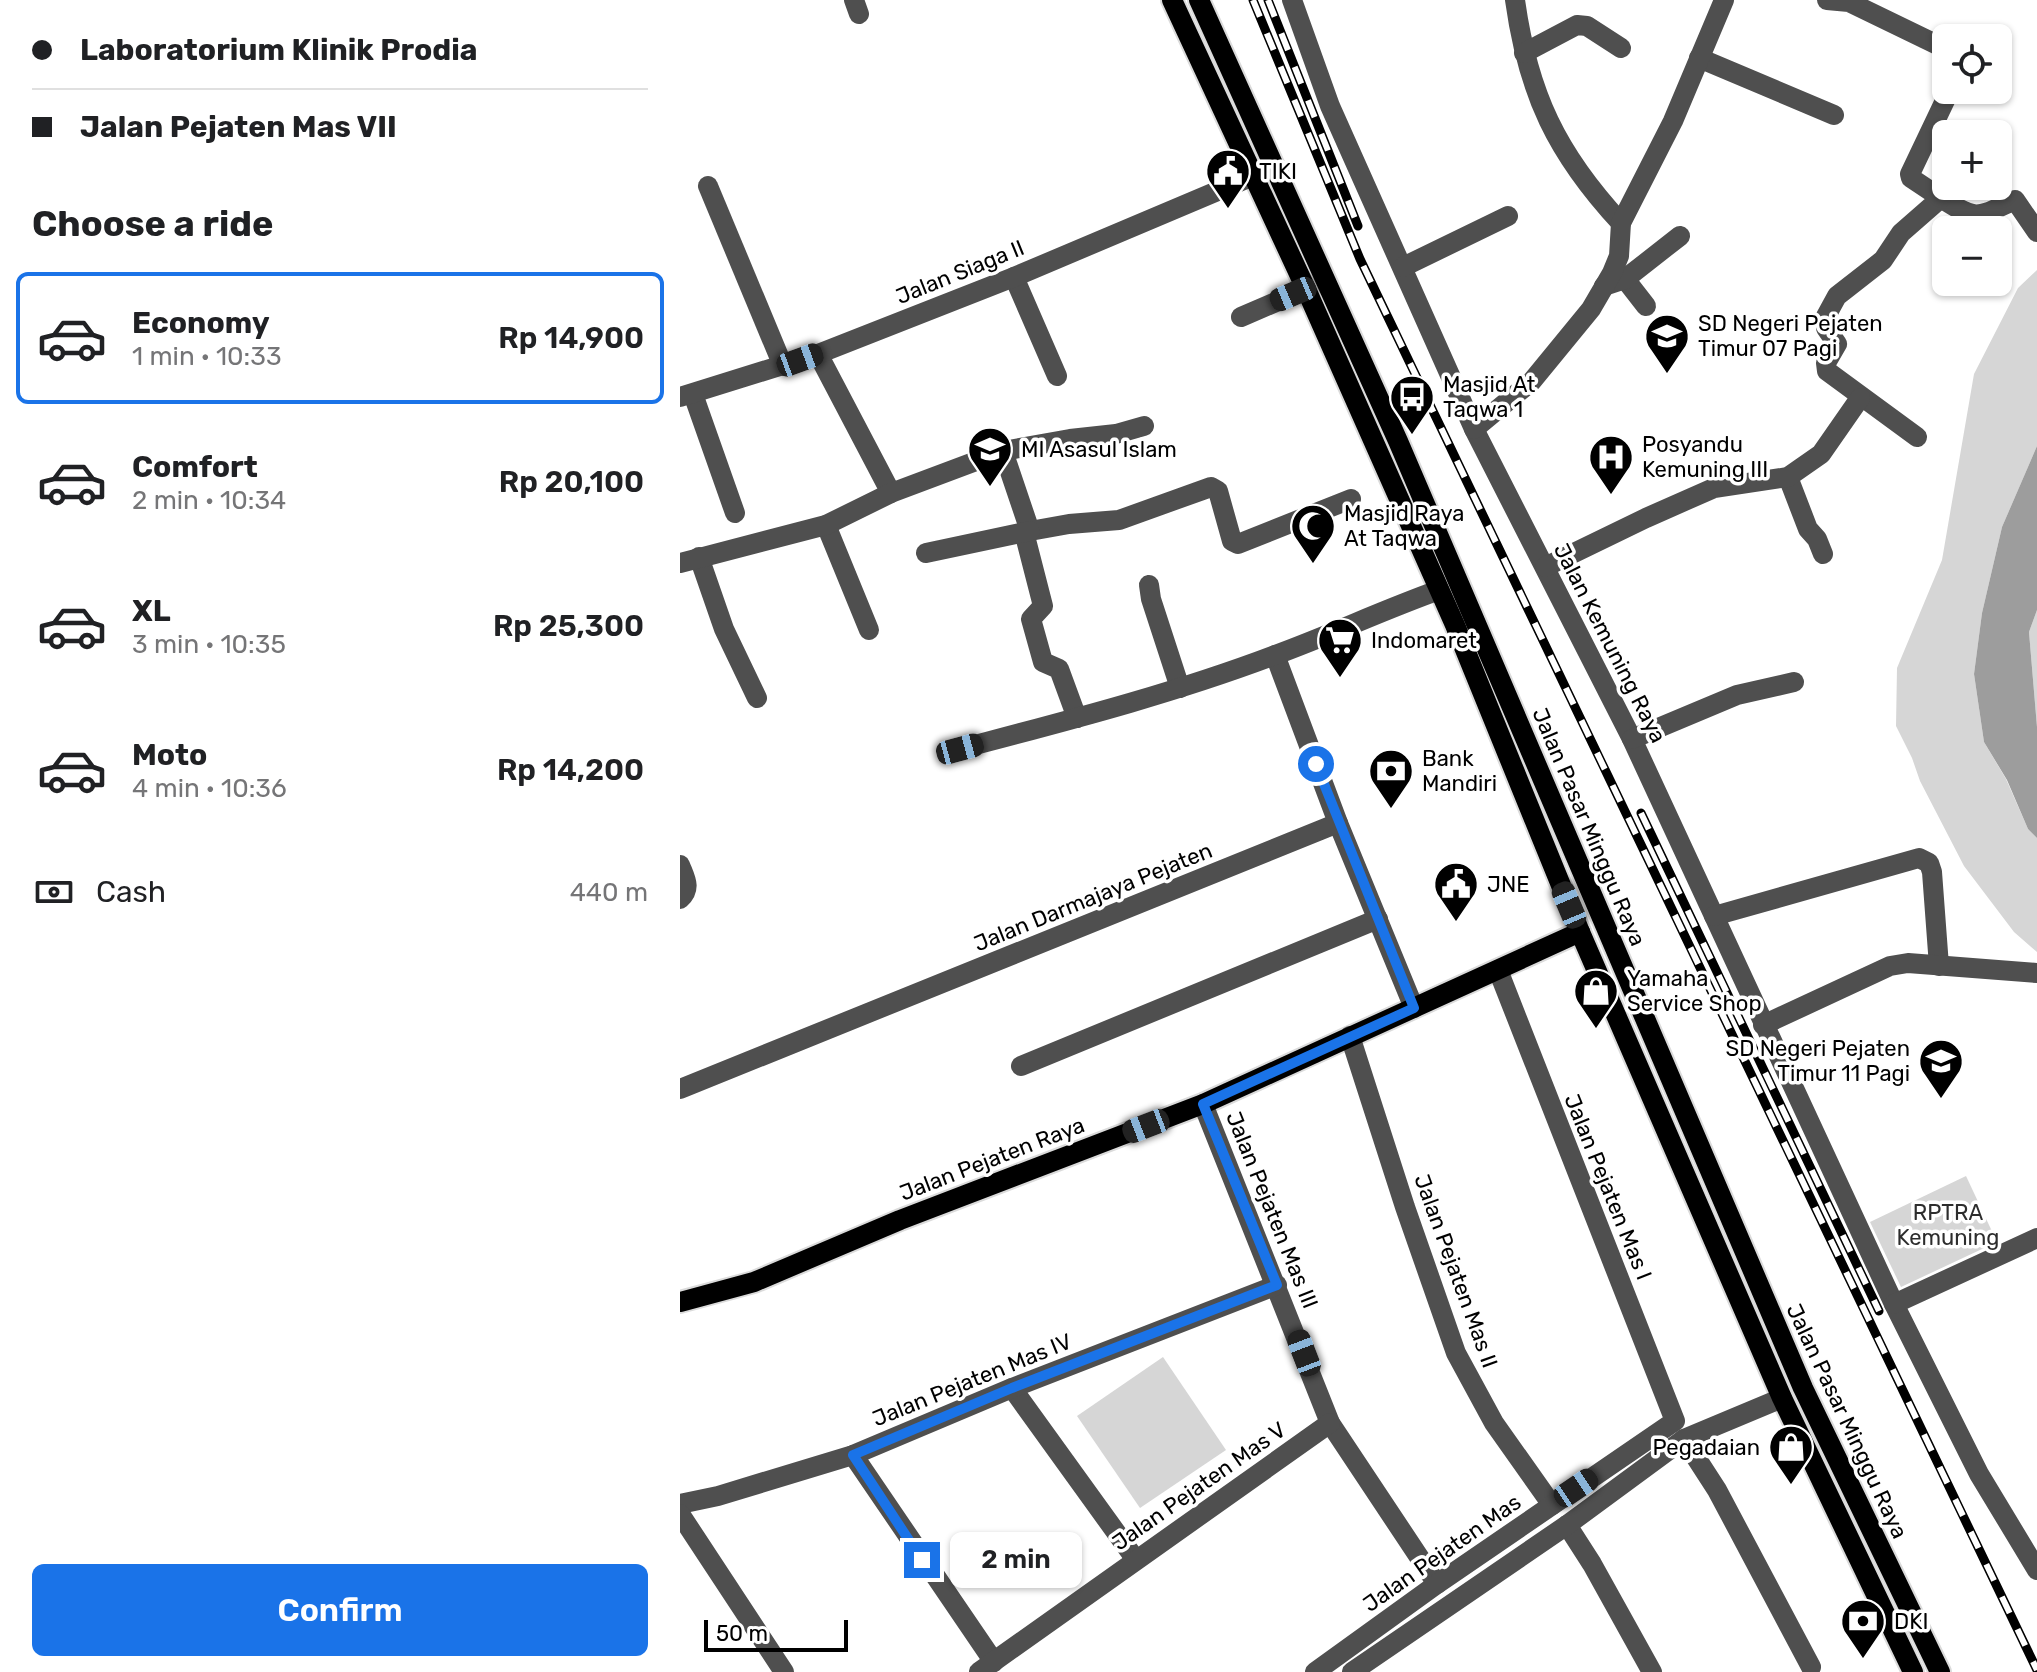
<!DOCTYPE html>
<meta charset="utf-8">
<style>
:root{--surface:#fff;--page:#f2f2f2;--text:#202124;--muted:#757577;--line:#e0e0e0;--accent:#1a73e8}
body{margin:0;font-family:Rubik,sans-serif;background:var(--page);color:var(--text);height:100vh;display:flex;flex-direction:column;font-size:30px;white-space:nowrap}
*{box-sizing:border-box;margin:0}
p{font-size:26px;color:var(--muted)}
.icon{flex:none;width:44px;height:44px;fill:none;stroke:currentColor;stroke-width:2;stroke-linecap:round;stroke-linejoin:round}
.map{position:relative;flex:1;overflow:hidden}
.sheet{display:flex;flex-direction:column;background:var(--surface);width:680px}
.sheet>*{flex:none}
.top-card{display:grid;align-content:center;height:176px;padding:0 32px;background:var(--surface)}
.buttons{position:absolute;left:1252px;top:24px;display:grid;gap:16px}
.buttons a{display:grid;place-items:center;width:80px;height:80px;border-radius:12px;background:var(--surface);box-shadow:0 2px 6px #0004;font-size:40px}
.scale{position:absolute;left:24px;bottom:20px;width:144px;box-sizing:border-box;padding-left:8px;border:4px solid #000;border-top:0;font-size:22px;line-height:28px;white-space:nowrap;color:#000;-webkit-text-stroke:6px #fff;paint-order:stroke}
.end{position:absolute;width:36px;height:36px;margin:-18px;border:10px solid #1a73e8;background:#fff;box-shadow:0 0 0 4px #fff}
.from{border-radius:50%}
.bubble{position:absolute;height:56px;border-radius:12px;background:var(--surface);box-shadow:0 2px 6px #0004;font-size:26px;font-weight:600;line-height:56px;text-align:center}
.car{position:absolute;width:24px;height:48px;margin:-24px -12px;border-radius:10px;box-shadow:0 0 6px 2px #0007;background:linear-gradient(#222 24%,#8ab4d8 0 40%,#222 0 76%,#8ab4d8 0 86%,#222 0)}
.top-card b{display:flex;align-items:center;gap:28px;height:76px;font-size:30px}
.top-card b+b{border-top:2px solid var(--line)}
.top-card i{width:20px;height:20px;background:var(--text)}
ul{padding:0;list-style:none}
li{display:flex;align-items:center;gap:24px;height:132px;margin:0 16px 12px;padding:0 16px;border:4px solid transparent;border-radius:12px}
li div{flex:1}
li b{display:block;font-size:30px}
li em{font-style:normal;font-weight:600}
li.on{border-color:var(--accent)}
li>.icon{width:72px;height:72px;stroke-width:1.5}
h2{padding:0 32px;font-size:36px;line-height:96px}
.pay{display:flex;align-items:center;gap:20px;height:88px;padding:0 32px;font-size:30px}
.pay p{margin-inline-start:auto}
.primary-button{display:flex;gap:16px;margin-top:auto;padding:16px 32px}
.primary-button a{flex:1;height:92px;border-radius:12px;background:var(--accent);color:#fff;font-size:32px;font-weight:600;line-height:92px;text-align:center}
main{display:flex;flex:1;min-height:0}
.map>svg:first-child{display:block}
</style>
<main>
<section class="sheet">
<div class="top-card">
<b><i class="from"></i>Laboratorium Klinik Prodia</b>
<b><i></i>Jalan Pejaten Mas VII</b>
</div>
<h2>Choose a ride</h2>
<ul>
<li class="on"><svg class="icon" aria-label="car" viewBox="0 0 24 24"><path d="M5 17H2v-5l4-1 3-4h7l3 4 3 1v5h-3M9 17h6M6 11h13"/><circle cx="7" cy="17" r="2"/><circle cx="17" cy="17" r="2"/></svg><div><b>Economy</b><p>1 min · 10:33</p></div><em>Rp 14,900</em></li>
<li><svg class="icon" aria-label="car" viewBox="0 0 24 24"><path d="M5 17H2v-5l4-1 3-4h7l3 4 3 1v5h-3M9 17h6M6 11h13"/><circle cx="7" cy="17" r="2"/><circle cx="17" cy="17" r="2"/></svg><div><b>Comfort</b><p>2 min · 10:34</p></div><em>Rp 20,100</em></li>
<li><svg class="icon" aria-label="car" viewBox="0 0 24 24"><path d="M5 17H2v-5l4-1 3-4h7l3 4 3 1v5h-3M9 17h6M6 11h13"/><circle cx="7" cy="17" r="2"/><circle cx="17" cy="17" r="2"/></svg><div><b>XL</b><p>3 min · 10:35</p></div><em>Rp 25,300</em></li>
<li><svg class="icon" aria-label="car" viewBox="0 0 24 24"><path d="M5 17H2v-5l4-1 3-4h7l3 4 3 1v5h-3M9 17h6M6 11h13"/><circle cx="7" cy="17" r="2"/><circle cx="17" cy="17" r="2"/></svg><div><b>Moto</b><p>4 min · 10:36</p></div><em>Rp 14,200</em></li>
</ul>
<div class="pay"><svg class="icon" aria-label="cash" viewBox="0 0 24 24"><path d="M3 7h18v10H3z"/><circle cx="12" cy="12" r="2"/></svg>Cash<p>440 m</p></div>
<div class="primary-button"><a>Confirm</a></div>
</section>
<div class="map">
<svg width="1357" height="1672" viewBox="0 0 1357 1672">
<rect width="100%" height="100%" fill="#fff"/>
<!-- green -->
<g fill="#d6d6d6">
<path d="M1357,270V446L1322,527L1302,613L1294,674L1304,742L1326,779L1348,829L1357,838V952L1334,932L1284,866L1240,781L1232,758L1216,726L1217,668L1262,560L1294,374L1338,288Z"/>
<path d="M1357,610V727L1349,632Z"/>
<path d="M1286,1176L1317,1242L1221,1287L1190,1222Z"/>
<path d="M483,1357L546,1450L460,1508L397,1416Z"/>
</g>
<!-- water -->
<path fill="#9d9d9d" d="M1357,446V610L1349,632L1357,727V838L1348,829L1327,780L1304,742L1294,674L1302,613L1322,527Z"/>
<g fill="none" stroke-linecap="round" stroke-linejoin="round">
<!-- major casing -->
<g stroke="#dbdbdb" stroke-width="24">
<g id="major">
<path d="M492,0L626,289L775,625L900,932L1102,1398L1233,1672"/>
<path d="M519,0L718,441L1123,1388L1260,1672"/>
<path d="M0,1302L74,1282L220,1220L523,1104L900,932"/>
</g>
</g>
<!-- minor -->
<g stroke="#4f4f4f" stroke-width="20">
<path d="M174,0L179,14"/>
<path d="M612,0L650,106L794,429L952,739L1214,1304L1299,1474L1357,1570"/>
<path d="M835,0C848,94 877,154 941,223"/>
<path d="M1147,0L1169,2L1266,49"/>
<path d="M844,53L897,25L907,26L941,48"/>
<path d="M1019,58L1154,115"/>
<path d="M28,186L103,366"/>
<path d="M1261,198C1298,222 1297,217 1335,200L1357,232"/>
<path d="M723,267L828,216"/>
<path d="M334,277L377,376"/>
<path d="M945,279L966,306"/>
<path d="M924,286L945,279L1000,236"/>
<path d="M561,317L626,289"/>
<path d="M138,354L211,493"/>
<path d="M13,394L55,513"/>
<path d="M0,397L138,354L334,277L573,176"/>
<path d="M794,429L852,381L911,309L932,273L939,256L941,223L993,121L1044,0"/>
<path d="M1237,437L1147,371L1146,363L1157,344L1146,328L1145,318L1157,296L1203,260L1221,233L1261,198L1231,178L1230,174L1270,90"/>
<path d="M323,451L350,531L389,524L439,520L531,487L538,491L552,541L558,544L671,499"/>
<path d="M1108,477L1128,529L1137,539L1143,554"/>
<path d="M146,525L189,630"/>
<path d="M344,532L363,606L351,619L363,662L379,669L397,718"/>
<path d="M246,553L350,531"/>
<path d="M19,557L44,629L77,698"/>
<path d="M0,563L146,525L211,493L323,451L390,439L436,434L464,426"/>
<path d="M865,567L966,518L1034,488L1108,477L1141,454L1180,398"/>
<path d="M469,585L471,599L500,688"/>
<path d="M595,655L658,823L734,1008"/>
<path d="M952,739L1057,695L1114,682"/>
<path d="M280,749C386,721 492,694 595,655C650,635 703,610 759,590"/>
<path d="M0,865C5,878 12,888 0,899"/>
<path d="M1034,916L1239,858L1249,863L1252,872L1259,966"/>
<path d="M1083,1025L1210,966L1228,963L1357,973"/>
<path d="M670,1036L725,1207L776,1353L814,1423L872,1505"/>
<path d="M341,1066L698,919"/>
<path d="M0,1089L658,823"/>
<path d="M523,1104L650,1423L757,1584"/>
<path d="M1214,1304L1357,1238"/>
<path d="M332,1388L456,1560"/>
<path d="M1004,1439L1037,1490L1131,1667"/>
<path d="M173,1455L314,1662"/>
<path d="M0,1504L38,1496L173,1455L332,1388L597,1285"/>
<path d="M0,1514L104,1672"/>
<path d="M887,1525L912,1564L972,1672"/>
<path d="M299,1672L650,1423"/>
<path d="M635,1672L757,1584L995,1421L818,970"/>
<path d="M672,1672L887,1525L1004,1439L1102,1398"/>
</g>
<!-- major -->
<use href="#major" stroke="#000" stroke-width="20"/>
<!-- rail casing -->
<g stroke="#000" stroke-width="9">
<g id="rail">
<path d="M573,0L680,259L1357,1670"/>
<path d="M588,0L678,226"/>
<path d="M961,813L1199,1311"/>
</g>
</g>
<!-- rail -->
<use href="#rail" stroke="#fff" stroke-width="6" stroke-dasharray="18" stroke-linecap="butt"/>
</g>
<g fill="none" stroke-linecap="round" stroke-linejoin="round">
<!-- route -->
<path stroke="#1a73e8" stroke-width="10" d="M242,1560L173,1455L332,1388L597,1285L523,1104L734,1008L636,764"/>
</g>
<!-- icons -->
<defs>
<g id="civic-pin" transform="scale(2.3)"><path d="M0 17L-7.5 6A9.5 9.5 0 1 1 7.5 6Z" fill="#000" stroke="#fff"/><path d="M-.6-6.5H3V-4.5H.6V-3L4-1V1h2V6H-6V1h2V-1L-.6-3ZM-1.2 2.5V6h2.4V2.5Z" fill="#fff"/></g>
<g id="school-pin" transform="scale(2.3)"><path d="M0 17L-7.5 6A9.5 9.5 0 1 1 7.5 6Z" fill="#000" stroke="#fff"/><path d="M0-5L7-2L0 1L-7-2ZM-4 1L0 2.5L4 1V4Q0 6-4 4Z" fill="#fff"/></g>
<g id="bus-pin" transform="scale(2.3)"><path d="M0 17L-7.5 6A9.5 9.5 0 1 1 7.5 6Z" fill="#000" stroke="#fff"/><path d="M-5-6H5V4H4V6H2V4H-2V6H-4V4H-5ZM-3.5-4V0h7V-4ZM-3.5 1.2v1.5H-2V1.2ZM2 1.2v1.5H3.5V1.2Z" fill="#fff"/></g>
<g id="hospital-pin" transform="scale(2.3)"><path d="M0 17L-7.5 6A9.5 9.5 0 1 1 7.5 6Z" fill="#000" stroke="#fff"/><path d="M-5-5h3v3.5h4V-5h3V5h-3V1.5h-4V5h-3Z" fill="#fff"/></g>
<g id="mosque-pin" transform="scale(2.3)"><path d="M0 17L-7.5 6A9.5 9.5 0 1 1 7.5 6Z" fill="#000" stroke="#fff"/><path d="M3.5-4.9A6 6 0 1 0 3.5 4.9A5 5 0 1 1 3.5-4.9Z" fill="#fff"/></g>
<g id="supermarket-pin" transform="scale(2.3)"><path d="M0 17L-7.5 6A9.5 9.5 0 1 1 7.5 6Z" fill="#000" stroke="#fff"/><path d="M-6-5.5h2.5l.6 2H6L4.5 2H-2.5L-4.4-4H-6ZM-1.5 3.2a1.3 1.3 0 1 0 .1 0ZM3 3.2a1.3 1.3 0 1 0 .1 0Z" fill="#fff"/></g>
<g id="bank-pin" transform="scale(2.3)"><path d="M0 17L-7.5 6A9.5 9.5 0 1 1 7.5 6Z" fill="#000" stroke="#fff"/><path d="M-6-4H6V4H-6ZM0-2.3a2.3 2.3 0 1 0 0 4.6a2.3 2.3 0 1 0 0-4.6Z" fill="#fff"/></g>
<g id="shop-pin" transform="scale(2.3)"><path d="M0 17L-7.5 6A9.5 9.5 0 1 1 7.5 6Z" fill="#000" stroke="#fff"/><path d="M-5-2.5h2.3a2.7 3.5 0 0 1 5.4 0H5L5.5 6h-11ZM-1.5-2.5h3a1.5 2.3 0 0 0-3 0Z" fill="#fff"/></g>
</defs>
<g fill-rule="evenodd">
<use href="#civic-pin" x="548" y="171"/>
<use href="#school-pin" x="987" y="336"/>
<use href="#bus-pin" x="732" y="397"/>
<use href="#school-pin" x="310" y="449"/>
<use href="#hospital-pin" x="931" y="457"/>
<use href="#mosque-pin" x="633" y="526"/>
<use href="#supermarket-pin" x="660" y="640"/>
<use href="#bank-pin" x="711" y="771"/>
<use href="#civic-pin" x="776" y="884"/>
<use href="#shop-pin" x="916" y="991"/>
<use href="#school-pin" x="1261" y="1061"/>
<use href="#shop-pin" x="1111" y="1447"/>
<use href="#bank-pin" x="1183" y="1621"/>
</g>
<g text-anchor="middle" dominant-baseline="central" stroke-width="7" stroke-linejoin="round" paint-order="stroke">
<!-- poi labels -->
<g font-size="22" fill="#000" stroke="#fff" text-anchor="start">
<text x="579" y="171">TIKI</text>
<text x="1018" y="323">SD Negeri Pejaten<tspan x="1018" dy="25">Timur 07 Pagi</tspan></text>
<text x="763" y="384">Masjid At<tspan x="763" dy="25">Taqwa 1</tspan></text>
<text x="962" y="444">Posyandu<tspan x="962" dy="25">Kemuning III</tspan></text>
<text x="341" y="449">MI Asasul Islam</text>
<text x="664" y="513">Masjid Raya<tspan x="664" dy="25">At Taqwa</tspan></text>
<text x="691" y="640">Indomaret</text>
<text x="742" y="758">Bank<tspan x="742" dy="25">Mandiri</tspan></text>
<text x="807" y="884">JNE</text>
<text x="947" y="978">Yamaha<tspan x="947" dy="25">Service Shop</tspan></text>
<text x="1230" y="1048" text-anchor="end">SD Negeri Pejaten<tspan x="1230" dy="25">Timur 11 Pagi</tspan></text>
<text x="1080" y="1447" text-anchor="end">Pegadaian</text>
<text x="1214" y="1621">DKI</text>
</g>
<!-- street labels -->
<g font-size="22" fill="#000" stroke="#fff">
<text transform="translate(280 272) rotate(-22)">Jalan Siaga II</text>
<text transform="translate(930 643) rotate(63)">Jalan Kemuning Raya</text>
<text transform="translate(909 827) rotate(67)">Jalan Pasar Minggu Raya</text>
<text transform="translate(413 897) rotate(-22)">Jalan Darmajaya Pejaten</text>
<text transform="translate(312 1159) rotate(-21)">Jalan Pejaten Raya</text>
<text transform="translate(928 1187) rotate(68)">Jalan Pejaten Mas I</text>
<text transform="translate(592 1210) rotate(68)">Jalan Pejaten Mas III</text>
<text transform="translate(776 1271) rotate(70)">Jalan Pejaten Mas II</text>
<text transform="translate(292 1380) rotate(-22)">Jalan Pejaten Mas IV</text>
<text transform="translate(1167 1421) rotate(65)">Jalan Pasar Minggu Raya</text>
<text transform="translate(519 1486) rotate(-35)">Jalan Pejaten Mas V</text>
<text transform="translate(762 1553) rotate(-35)">Jalan Pejaten Mas</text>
</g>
<!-- park labels -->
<g font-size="22" fill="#2d2d2d" stroke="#fff">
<text x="1268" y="1212">RPTRA<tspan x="1268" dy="25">Kemuning</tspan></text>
</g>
</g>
</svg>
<div class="buttons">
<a><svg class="icon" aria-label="locate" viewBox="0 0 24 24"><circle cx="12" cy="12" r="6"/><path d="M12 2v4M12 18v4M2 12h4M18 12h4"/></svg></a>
<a>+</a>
<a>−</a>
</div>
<div class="scale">50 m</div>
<i class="end from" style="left:636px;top:764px"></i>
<i class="end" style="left:242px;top:1560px"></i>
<div class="bubble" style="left:270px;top:1532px;width:132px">2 min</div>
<i class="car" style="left:613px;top:294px;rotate:247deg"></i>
<i class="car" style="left:120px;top:360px;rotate:70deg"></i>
<i class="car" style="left:280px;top:749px;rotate:75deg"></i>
<i class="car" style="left:889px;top:905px;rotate:337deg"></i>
<i class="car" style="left:466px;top:1126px;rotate:249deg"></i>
<i class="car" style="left:624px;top:1353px;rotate:339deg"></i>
<i class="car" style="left:896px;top:1488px;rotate:56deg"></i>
</div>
</main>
